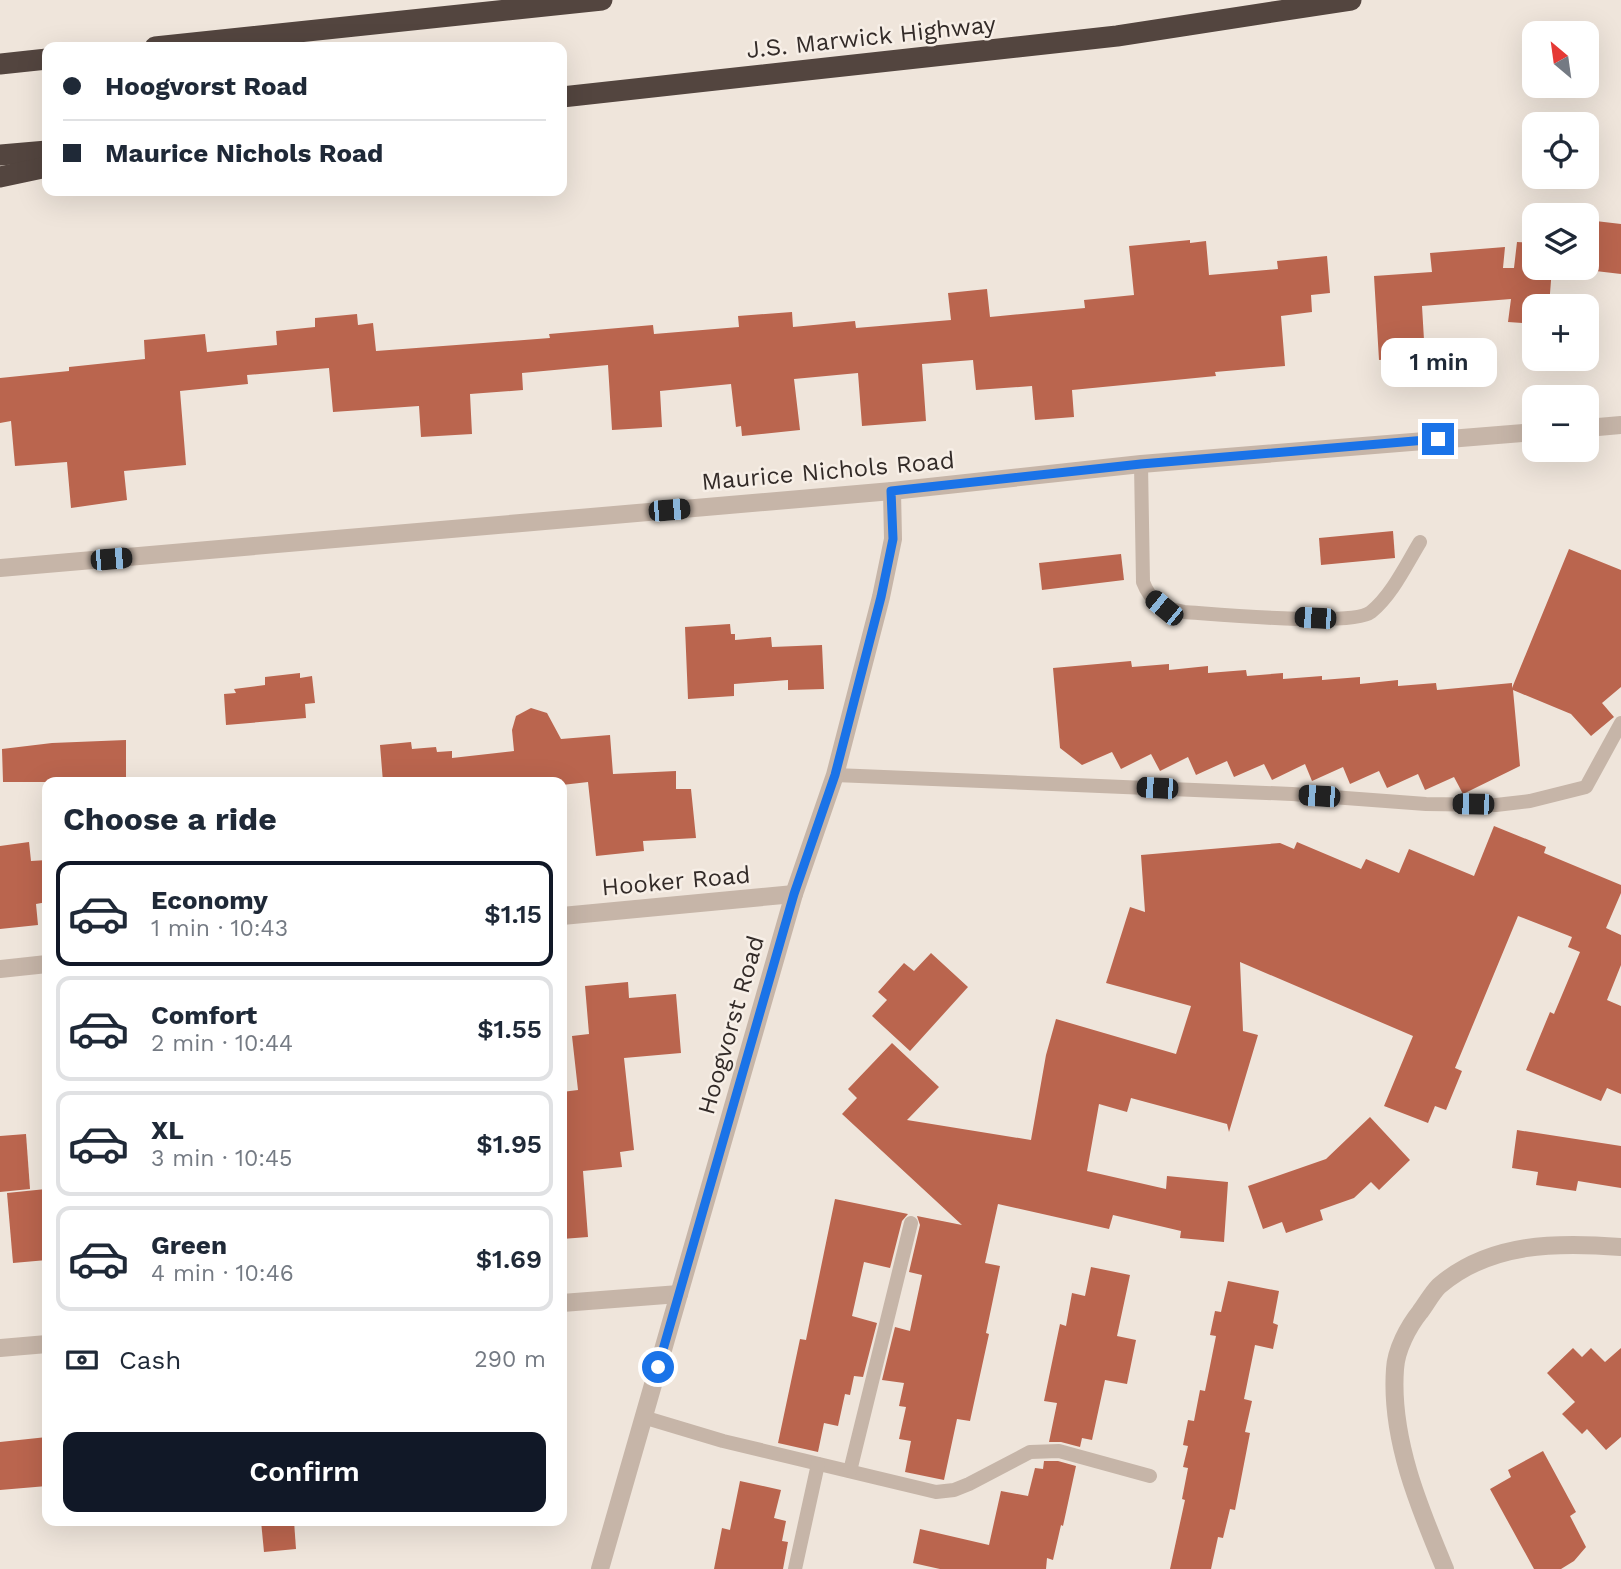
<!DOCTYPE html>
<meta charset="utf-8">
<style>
:root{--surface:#fff;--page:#f2f2f3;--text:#1f2937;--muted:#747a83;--line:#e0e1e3;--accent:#111827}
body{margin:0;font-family:"Work Sans",sans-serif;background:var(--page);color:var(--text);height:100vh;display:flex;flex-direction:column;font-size:26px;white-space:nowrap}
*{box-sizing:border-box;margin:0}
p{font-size:23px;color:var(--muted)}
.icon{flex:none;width:38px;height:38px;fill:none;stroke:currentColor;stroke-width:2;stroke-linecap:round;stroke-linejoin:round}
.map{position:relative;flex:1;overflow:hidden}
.drawer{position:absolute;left:42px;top:777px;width:525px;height:749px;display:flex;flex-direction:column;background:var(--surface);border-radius:14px;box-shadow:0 7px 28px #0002}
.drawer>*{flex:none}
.top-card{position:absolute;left:42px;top:42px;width:525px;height:154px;border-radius:14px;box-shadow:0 7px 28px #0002;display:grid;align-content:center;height:154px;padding:0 21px;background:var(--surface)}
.needle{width:46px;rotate:331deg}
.fabs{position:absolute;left:1522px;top:21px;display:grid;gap:14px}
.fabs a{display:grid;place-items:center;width:77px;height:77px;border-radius:14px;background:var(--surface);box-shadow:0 7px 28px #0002;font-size:35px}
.end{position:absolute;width:32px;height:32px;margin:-16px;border:9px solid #1a73e8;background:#fff;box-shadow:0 0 0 4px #fff}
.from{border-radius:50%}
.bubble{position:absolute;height:49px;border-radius:14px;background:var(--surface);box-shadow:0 7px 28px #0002;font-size:23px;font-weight:600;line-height:49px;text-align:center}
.car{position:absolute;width:21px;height:42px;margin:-21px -10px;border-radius:9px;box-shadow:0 0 5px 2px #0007;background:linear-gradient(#222 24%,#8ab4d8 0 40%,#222 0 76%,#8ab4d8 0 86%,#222 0)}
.top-card b{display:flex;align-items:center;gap:24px;height:66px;font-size:26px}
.top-card b+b{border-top:2px solid var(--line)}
.top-card i{width:18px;height:18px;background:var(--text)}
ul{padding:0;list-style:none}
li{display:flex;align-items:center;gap:21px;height:105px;margin:0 14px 10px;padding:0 7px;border:4px solid var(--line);border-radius:14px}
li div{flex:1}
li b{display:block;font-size:26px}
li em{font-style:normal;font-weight:600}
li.active{border-color:var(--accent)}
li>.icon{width:63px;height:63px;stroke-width:1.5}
h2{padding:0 21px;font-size:32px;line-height:84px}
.pay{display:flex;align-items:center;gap:18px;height:77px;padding:0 21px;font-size:26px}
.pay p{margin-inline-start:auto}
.primary-button{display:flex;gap:14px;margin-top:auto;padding:14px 21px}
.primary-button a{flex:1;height:80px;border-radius:14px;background:var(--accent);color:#fff;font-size:28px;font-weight:600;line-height:80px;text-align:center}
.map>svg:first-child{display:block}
</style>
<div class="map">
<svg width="1621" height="1569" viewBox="0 0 1621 1569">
<rect width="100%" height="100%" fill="#efe5db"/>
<!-- building -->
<g fill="#ba654e">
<path d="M1587,220L1621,224V274L1587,270Z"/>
<path d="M1190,240V243L1206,241L1209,275L1278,269L1277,261L1327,256L1330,293L1311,295L1312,312L1281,316L1285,366L1215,372L1216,376L1072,390L1074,417L1035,420L1032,386L976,390L973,360L922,364L926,421L862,426L858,373L794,379L800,430L742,436L741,426L736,427L731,384L660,391L662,427L612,430L608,365L522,373L523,390L470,394L472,434L421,437L419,406L333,412L329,368L247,375L248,384L180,391L186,465L124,471L127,500L71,508L67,462L15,466L11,421L0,423V378L69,371V367L145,359L144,340L205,334L207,352L277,345L276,331L315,327V318L357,314L358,325L373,323L376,351L550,338L549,334L653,325L654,334L739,327L738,316L792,312L793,327L855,321L856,328L951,320L948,293L987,289L990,317L1085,308L1084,300L1134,295L1129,246Z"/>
<path d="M1517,242L1535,243V268H1552L1549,306H1535V324L1508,322L1511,299L1422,306L1425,357L1379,360L1374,276L1432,272L1430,253L1505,247L1503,268H1514Z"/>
<path d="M1393,531L1395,558L1321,565L1319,538Z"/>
<path d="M1569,549L1621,570V687L1602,703L1614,717L1591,736L1571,714L1513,690L1520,766L1463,794L1454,777L1425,790L1418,774L1387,788L1379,771L1350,784L1343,767L1312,781L1305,764L1272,780L1264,764L1234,777L1227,761L1196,775L1188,757L1160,771L1151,754L1121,769L1112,752L1082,765L1060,748L1053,668L1131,661L1132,667L1169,664V670L1208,666V673L1246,670L1247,676L1283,673V679L1322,676V680L1360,677V684L1398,680V686L1436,683L1437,690L1512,683V688Z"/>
<path d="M1121,554L1124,580L1042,590L1039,563Z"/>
<path d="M730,624L731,634H735V640L771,637L772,647L822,645L824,689L788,690V680L734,684V696L688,699L685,627Z"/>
<path d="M300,673V678L312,676L315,703L305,704L306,718L226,725L224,694L236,693L234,689L265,685V677Z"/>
<path d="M531,708L547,713L561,739L610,735L613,774L676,771V789H691L696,838L643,841L644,851L596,856L588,782L562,785V782H383L380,745L411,742L412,749L436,747L437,752L452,751V758L514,751L512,730L516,716Z"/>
<path d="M126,740V782H3L2,749L52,743Z"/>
<path d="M1494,826L1546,847L1544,853L1621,885V893L1606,928L1621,935V965L1607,1000L1621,1006V1094L1607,1088L1601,1101L1526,1070L1550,1012L1554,1014L1580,952L1568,947L1572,937L1518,916L1455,1068L1462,1071L1446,1110L1435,1106L1428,1123L1384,1106L1413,1036L1240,962L1243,1031L1258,1035L1229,1132L1227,1124L1131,1098L1127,1112L1099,1104L1087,1171L1166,1189L1167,1176L1228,1182L1224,1242L1180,1238L1181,1231L1113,1215L1109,1229L998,1204L985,1263L1000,1266L986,1333L989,1334L970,1421L957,1419L944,1480L905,1472L911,1441L899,1439L906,1407L899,1406L904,1383L882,1380L895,1327L910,1331L922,1275L909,1272L920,1225L917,1216L962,1225L842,1114L857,1098L848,1089L892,1043L939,1087L907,1120L1031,1140L1046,1055L1056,1019L1176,1054L1191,1006L1106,983L1130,907L1145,912L1141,855L1280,843L1294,849L1297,842L1361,869L1366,859L1399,873L1409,849L1474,876Z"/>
<path d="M29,842L31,861L47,860V902L36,904L38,925L0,929V846Z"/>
<path d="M931,953L968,987L910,1051L872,1016L887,1000L878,992L904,963L914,971Z"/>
<path d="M628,982L629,998L676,994L681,1053L624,1058L634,1150L620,1152L622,1167L583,1171L588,1237L562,1239V1153H565L562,1092L578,1090L572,1036L589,1034L585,986Z"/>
<path d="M1370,1117L1410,1160L1379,1190L1371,1182L1354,1198L1320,1210L1323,1220L1286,1233L1282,1222L1263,1229L1248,1186L1326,1159Z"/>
<path d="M1517,1130L1621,1146V1188L1578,1181L1576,1191L1536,1185L1538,1172L1512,1168Z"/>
<path d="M26,1134L30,1189L0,1192V1136Z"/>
<path d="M46,1189L47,1260L13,1263L7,1193Z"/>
<path d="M835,1199L908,1214L902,1221L890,1268L864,1262L852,1316L877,1323L863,1377L854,1376L850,1395L845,1394L838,1426L824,1423L818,1452L778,1443L800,1339L806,1340Z"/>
<path d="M1091,1267L1130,1275L1117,1336L1136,1340L1127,1384L1105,1380L1092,1440L1082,1438L1080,1447L1061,1442H1049L1057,1403L1044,1401L1060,1324L1066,1326L1072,1293L1085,1296Z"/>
<path d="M1228,1281L1279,1291L1273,1323L1278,1325L1273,1349L1255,1345L1244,1399L1252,1401L1245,1432L1250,1433L1235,1510L1230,1509L1223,1538L1218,1537L1211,1569H1170L1185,1500L1182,1499L1188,1468L1183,1467L1188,1446L1183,1445L1188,1420L1194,1421L1200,1390L1205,1391L1216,1336L1210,1335L1215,1311L1221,1312Z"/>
<path d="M1573,1348L1582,1357L1591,1348L1605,1362L1621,1348V1437L1606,1450L1587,1429L1582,1434L1562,1414L1575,1402L1547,1373Z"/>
<path d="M47,1437V1486L0,1490V1442Z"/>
<path d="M1543,1451L1576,1512L1570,1516L1586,1547L1574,1561L1561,1569H1534L1490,1489L1511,1477L1508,1470Z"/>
<path d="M1044,1461H1058L1076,1466L1063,1526L1061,1525L1053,1560L1047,1558L1046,1569H940L913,1563L920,1529L989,1545L1001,1491L1028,1496L1035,1468L1043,1469Z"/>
<path d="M740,1481L781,1490L774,1518L786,1521L782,1541L788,1542L783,1569H714L722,1528L730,1530Z"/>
<path d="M261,1521H294L296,1549L264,1552Z"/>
</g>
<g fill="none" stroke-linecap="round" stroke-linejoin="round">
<!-- lane -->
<g stroke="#c6b5a8" stroke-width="14">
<path d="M1141,464L1143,582C1151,603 1163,608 1184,612C1215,614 1352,627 1371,612C1392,595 1406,565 1420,542"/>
<path d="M835,775L1292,794L1426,804L1496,805L1530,801L1586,787L1621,723"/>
<path d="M643,1417L723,1441L936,1492L954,1490L969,1484L1030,1452L1059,1451L1150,1476"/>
<path d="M850,1471L911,1223"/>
<path d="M795,1569L818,1464"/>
</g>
<!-- street -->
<g stroke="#c6b5a8" stroke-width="18">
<path d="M1587,428L1621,425"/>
<path d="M0,568L892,491L1141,464L1535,432"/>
<path d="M562,916L794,894"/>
<path d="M0,969L47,964"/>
<path d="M562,1303L679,1294"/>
<path d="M0,1348L47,1344"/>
<path d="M600,1569L794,894L835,775L881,597L893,539L892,491"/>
<path d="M1445,1569C1419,1507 1390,1438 1395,1369C1396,1350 1408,1327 1420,1312C1426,1304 1432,1293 1439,1286C1490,1242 1558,1242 1621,1247"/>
</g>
<!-- highway -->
<g stroke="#53453f" stroke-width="21">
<path d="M155,47L602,0"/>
<path d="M0,64L47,59"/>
<path d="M562,97L1117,36L1351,0"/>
<path d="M0,155L47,151"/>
<path d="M0,177L47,167"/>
</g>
</g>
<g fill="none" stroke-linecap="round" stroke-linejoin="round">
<!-- route -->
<path stroke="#1a73e8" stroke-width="9" d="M658,1367L794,894L835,775L881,597L893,539L891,491L1141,464L1438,439"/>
</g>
<g text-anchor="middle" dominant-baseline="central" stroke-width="5" stroke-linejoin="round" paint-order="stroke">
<!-- street labels -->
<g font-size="24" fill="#332b28" stroke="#f7efe7">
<text transform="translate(871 37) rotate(-6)">J.S. Marwick Highway</text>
<text transform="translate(828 471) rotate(-5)">Maurice Nichols Road</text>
<text transform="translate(676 881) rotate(-5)">Hooker Road</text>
<text transform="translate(731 1025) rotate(-74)">Hoogvorst Road</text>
</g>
</g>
</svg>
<div class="fabs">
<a><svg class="needle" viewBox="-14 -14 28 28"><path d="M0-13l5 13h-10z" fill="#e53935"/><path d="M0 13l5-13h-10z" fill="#747a83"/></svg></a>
<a><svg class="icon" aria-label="locate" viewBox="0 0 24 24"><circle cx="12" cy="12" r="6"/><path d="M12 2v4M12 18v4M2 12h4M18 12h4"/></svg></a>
<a><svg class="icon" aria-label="layers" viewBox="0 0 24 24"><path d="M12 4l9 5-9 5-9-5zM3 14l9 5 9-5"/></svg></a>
<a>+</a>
<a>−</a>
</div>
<i class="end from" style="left:658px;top:1367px"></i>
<i class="end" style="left:1438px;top:439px"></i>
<div class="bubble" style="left:1381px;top:338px;width:116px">1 min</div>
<i class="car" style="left:669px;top:510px;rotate:85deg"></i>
<i class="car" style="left:111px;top:559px;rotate:85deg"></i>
<i class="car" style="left:1164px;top:608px;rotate:309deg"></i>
<i class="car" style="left:1315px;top:618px;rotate:273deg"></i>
<i class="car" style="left:1157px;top:788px;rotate:273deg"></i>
<i class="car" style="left:1319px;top:796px;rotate:274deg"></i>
<i class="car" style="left:1473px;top:804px;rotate:271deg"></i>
<div class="top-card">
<b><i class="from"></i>Hoogvorst Road</b>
<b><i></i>Maurice Nichols Road</b>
</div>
<section class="drawer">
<h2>Choose a ride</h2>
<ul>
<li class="active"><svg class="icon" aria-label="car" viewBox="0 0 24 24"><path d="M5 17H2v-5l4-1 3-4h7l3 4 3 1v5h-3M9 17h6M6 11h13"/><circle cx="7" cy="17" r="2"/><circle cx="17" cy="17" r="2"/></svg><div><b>Economy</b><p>1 min · 10:43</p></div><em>$1.15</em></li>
<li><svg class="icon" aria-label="car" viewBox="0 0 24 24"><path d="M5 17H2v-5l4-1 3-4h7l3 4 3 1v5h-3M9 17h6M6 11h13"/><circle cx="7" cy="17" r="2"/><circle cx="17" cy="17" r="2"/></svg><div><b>Comfort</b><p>2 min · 10:44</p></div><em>$1.55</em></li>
<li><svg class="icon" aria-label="car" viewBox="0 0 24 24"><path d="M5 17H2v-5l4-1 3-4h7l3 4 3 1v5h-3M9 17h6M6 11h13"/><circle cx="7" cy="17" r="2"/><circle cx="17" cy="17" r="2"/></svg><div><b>XL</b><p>3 min · 10:45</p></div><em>$1.95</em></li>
<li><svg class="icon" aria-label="car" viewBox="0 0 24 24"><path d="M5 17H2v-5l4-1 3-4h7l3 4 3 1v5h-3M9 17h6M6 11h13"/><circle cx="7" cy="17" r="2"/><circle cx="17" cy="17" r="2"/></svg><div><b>Green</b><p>4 min · 10:46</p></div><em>$1.69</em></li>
</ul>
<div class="pay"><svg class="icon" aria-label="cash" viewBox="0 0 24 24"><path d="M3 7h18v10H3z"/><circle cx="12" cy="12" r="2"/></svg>Cash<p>290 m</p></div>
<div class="primary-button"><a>Confirm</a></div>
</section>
</div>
